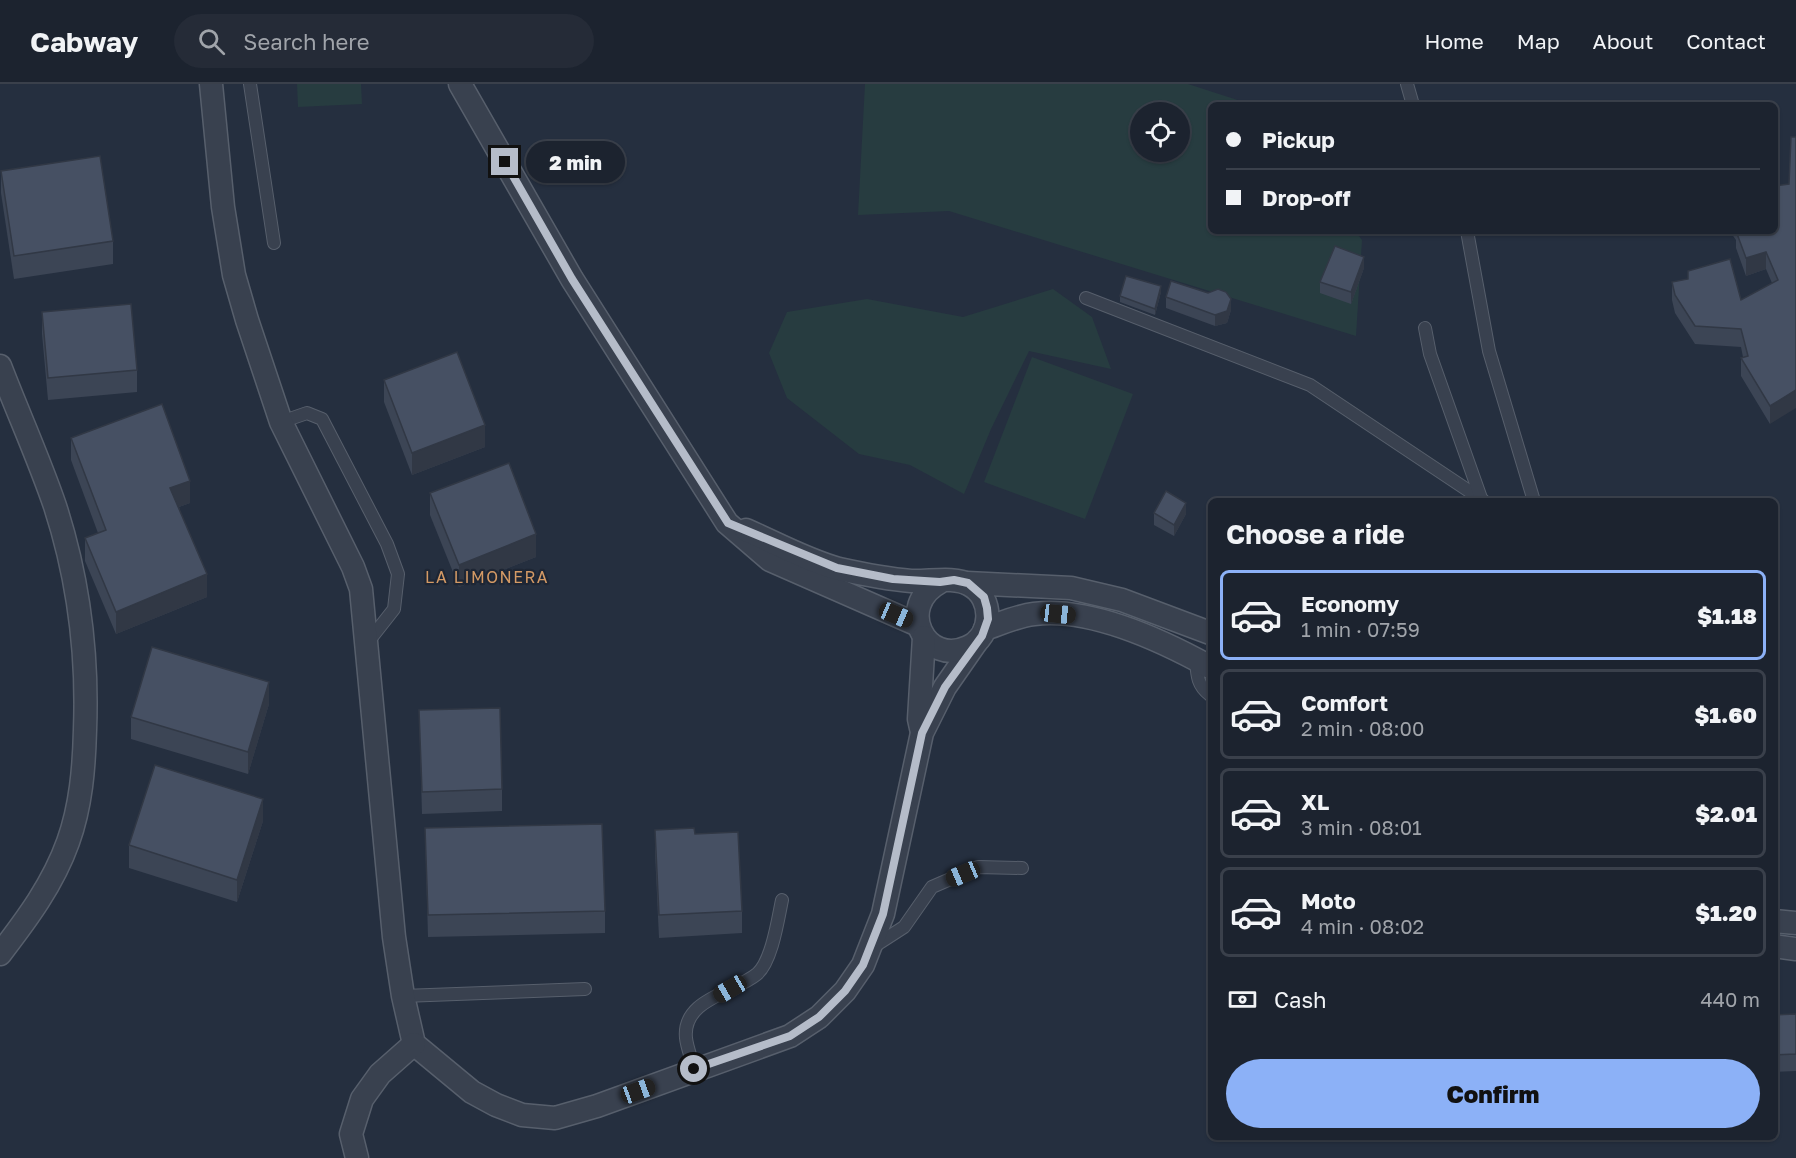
<!DOCTYPE html>
<meta charset="utf-8">
<style>
:root{--surface:#1c232f;--page:#252b37;--text:#f1f3f6;--muted:#a0a4aa;--line:#3a404b;--accent:#8cb1f7}
body{margin:0;font-family:"Golos Text",sans-serif;background:var(--page);color:var(--text);height:100vh;display:flex;flex-direction:column;font-size:22px;white-space:nowrap}
*{box-sizing:border-box;margin:0}
p{font-size:20px;color:var(--muted)}
.icon{flex:none;width:33px;height:33px;fill:none;stroke:currentColor;stroke-width:2;stroke-linecap:round;stroke-linejoin:round}
.map{position:relative;flex:1;overflow:hidden}
.details{position:absolute;left:1208px;top:414px;width:570px;height:642px;display:flex;flex-direction:column;background:var(--surface);border-radius:9px;box-shadow:0 2px 4px #0004,0 0 0 2px var(--line)}
.details>*{flex:none}
.banner{position:absolute;left:1208px;top:18px;width:570px;height:132px;border-radius:9px;box-shadow:0 2px 4px #0004,0 0 0 2px var(--line);display:grid;align-content:center;height:132px;padding:0 18px;background:var(--surface)}
.controls{position:absolute;left:1130px;top:18px;display:grid;gap:12px}
.controls a{display:grid;place-items:center;width:60px;height:60px;border-radius:50%;background:var(--surface);box-shadow:0 2px 4px #0004,0 0 0 2px var(--line);font-size:30px}
.end{position:absolute;width:27px;height:27px;margin:-14px;border:8px solid #b5bcc9;background:#111;box-shadow:0 0 0 3px #111}
.from{border-radius:50%}
.bubble{position:absolute;height:42px;border-radius:21px;background:var(--surface);box-shadow:0 2px 4px #0004,0 0 0 2px var(--line);font-size:20px;font-weight:800;line-height:42px;text-align:center}
.car{position:absolute;width:18px;height:36px;margin:-18px -9px;border-radius:8px;box-shadow:0 0 4px 2px #0007;background:linear-gradient(#222 24%,#8ab4d8 0 40%,#222 0 76%,#8ab4d8 0 86%,#222 0)}
.banner b{display:flex;align-items:center;gap:21px;height:57px;font-size:22px}
.banner b+b{border-top:2px solid var(--line)}
.banner i{width:15px;height:15px;background:var(--text)}
ul{padding:0;list-style:none}
li{display:flex;align-items:center;gap:18px;height:90px;margin:0 12px 9px;padding:0 6px;border:3px solid var(--line);border-radius:9px}
li div{flex:1}
li b{display:block;font-size:22px}
li em{font-style:normal;font-weight:800}
li.active{border-color:var(--accent)}
li>.icon{width:54px;height:54px;stroke-width:1.5}
h2{padding:0 18px;font-size:27px;line-height:72px}
.pay{display:flex;align-items:center;gap:15px;height:66px;padding:0 18px;font-size:22px}
.pay p{margin-inline-start:auto}
.cta{display:flex;gap:12px;margin-top:auto;padding:12px 18px}
.cta a{flex:1;height:69px;border-radius:36px;background:var(--accent);color:#111;font-size:24px;font-weight:800;line-height:69px;text-align:center}
header{display:flex;align-items:center;gap:36px;box-sizing:border-box;height:84px;padding:0 30px;background:var(--surface);border-bottom:2px solid var(--line)}
header strong{font-size:28px}
nav{display:flex;gap:33px;margin-inline-start:auto;font-size:21px}
.search{width:420px;height:54px;background:var(--page);display:flex;align-items:center;gap:15px;box-sizing:border-box;padding:0 21px;border-radius:33px;color:var(--muted);font-size:22px}
.map>svg:first-child{display:block}
</style>
<header>
<strong>Cabway</strong>
<div class="search"><svg class="icon" aria-label="search" viewBox="0 0 24 24"><circle cx="10" cy="10" r="6"/><path d="M15 15l6 6"/></svg>Search here</div>
<nav><a>Home</a><a>Map</a><a>About</a><a>Contact</a></nav>
</header>
<div class="map">
<svg width="1796" height="1074" viewBox="0 0 1796 1074">
<rect width="100%" height="100%" fill="#252f3f"/>
<!-- green -->
<g fill="#273c40" fill-rule="evenodd">
<path d="M297,0H361L362,20L298,23Z"/>
<path d="M865,0H1188L1253,21H1210V147H1355L1362,156L1356,252L949,127L858,131ZM1140,28H1179V68H1140Z"/>
<path d="M1053,205L1092,233L1111,285L1029,267L991,345L964,410L910,381L859,370L787,314L769,269L787,228L867,215L963,233Z"/>
<path d="M1032,273L1133,310L1085,435L984,398Z"/>
</g>
<g fill="none" stroke-linecap="round" stroke-linejoin="round">
<!-- lane casing -->
<g stroke="#575f6c" stroke-width="14">
<g id="lane">
<path d="M250,0L274,159"/>
<path d="M1407,0L1413,21"/>
<path d="M1467,147L1489,267L1534,417"/>
<path d="M1086,214L1310,301L1484,417"/>
<path d="M1425,244L1430,270L1481,414"/>
<path d="M281,338L307,329L322,335L387,460L398,490L394,525L368,558"/>
<path d="M1196,575C1197,591 1197,601 1210,611"/>
<path d="M873,863L904,843L932,803L978,783L1022,784"/>
<path d="M403,912L585,905"/>
<path d="M694,985C692,975 687,964 686,954C682,915 734,909 757,890C772,877 778,835 782,816"/>
</g>
</g>
<!-- street casing -->
<g stroke="#575f6c" stroke-width="25">
<g id="street">
<path d="M211,0L223,123L234,191L247,236L281,338L353,483L361,505L394,853L403,912L414,960L472,1008L496,1021L522,1031L555,1034L597,1022L790,952L819,933L845,907L863,881L883,830L922,649L945,603L977,557"/>
<path d="M460,0L572,195L727,439L770,476L918,541"/>
<path d="M0,282C18,329 39,375 55,422C79,496 88,569 85,646C84,684 81,722 68,758C53,800 27,835 0,870"/>
<path d="M746,446C776,459 806,476 839,485C862,490 887,495 911,497C929,498 954,492 970,501C994,514 993,552 968,563C925,583 895,522 940,498"/>
<path d="M967,499L1071,504L1122,516L1210,549"/>
<path d="M985,545C1002,539 1017,532 1034,530C1090,523 1163,557 1210,583"/>
<path d="M921,644L919,635L924,553"/>
<path d="M1774,837L1796,839"/>
<path d="M1774,862L1796,865"/>
<path d="M357,1074L351,1050L362,1015L380,990L414,960"/>
</g>
</g>
<!-- lane -->
<use href="#lane" stroke="#39414f" stroke-width="12"/>
<!-- street -->
<use href="#street" stroke="#39414f" stroke-width="22"/>
</g>
<!-- wall -->
<g fill="#3c4555">
<path d="M1796,53L1770,340L1741,292V274L1743,273L1741,263L1695,260L1675,229L1672,216V198L1741,216L1772,199L1766,185L1746,192L1736,164V156L1731,149V147H1774L1789,100Z"/>
<path d="M1,87L113,157V180L14,195L1,109Z"/>
<path d="M1364,184L1351,220L1320,209V198Z"/>
<path d="M1161,208L1155,231L1120,218V212Z"/>
<path d="M1166,213L1231,226L1227,239L1215,242L1166,224Z"/>
<path d="M42,228L137,286V308L48,316L42,250Z"/>
<path d="M384,296L485,363L412,391L384,318Z"/>
<path d="M71,354L190,419L179,423L207,513L116,550L85,477V454L98,449L71,376Z"/>
<path d="M430,409L536,473L459,503L430,431Z"/>
<path d="M1154,429L1186,430L1174,452L1154,441Z"/>
<path d="M269,620L248,690L131,655V633Z"/>
<path d="M419,626L502,705V727L422,730Z"/>
<path d="M263,737L237,818L129,784V761Z"/>
<path d="M425,744L605,827V849L428,853Z"/>
<path d="M655,746L695,750L742,827V849L659,854L655,768Z"/>
<path d="M1796,930V987L1774,988V931Z"/>
</g>
<!-- shaded-wall -->
<g fill="#313845">
<path d="M1766,168V185L1746,192V174Z"/>
<path d="M1364,173V184L1351,220V208Z"/>
<path d="M1161,202V208L1155,231V225Z"/>
<path d="M1231,215V226L1227,239L1215,242V231Z"/>
<path d="M1796,306V324L1770,340V322Z"/>
<path d="M485,341V363L412,391V369Z"/>
<path d="M190,397V419L170,426V404Z"/>
<path d="M1186,419V430L1174,452V441Z"/>
<path d="M536,450V473L459,503V481Z"/>
<path d="M207,490V513L116,550V528Z"/>
<path d="M269,598V620L248,690V668Z"/>
<path d="M263,715V737L237,818V796Z"/>
</g>
<!-- building -->
<g fill="#465063" stroke="#313845" stroke-width="1.5">
<path d="M1791,53H1796V306L1770,322L1741,274L1748,272L1741,245L1695,242L1675,211L1672,198L1688,195V187L1730,175L1741,216L1778,196L1766,168L1746,174L1736,147H1774V102L1789,100Z"/>
<path d="M100,72L113,157L14,172L1,87Z"/>
<path d="M1335,162L1364,173L1351,208L1320,198Z"/>
<path d="M1126,192L1161,202L1155,225L1120,212Z"/>
<path d="M1171,197L1208,209L1218,205L1226,208L1231,215L1227,227L1215,231L1166,213Z"/>
<path d="M131,220L137,286L48,294L42,228Z"/>
<path d="M457,268L485,341L412,369L384,296Z"/>
<path d="M162,320L190,397L170,404L207,490L116,528L85,454L106,446L71,354Z"/>
<path d="M509,379L536,450L459,481L430,409Z"/>
<path d="M1166,407L1186,419L1174,441L1154,429Z"/>
<path d="M152,563L269,598L248,668L131,633Z"/>
<path d="M500,624L502,705L422,708L419,626Z"/>
<path d="M155,681L263,715L237,796L129,761Z"/>
<path d="M602,740L605,827L428,831L425,744Z"/>
<path d="M694,744L695,750L738,748L742,827L659,831L655,746Z"/>
<path d="M1796,930V970L1774,971V931Z"/>
</g>
<g fill="none" stroke-linecap="round" stroke-linejoin="round">
<!-- route -->
<path stroke="#b5bcc9" stroke-width="8" d="M505,78L572,195L728,439L837,484L893,495L940,498L954,496L968,499L984,513L987,524L988,535L982,552L945,603L922,649L883,830L863,881L845,907L819,933L790,952L694,985"/>
</g>
<g text-anchor="middle" dominant-baseline="central" stroke-width="4.5" stroke-linejoin="round" paint-order="stroke">
<!-- neighbourhood labels -->
<g font-size="16" letter-spacing="1.5" fill="#d49a65" stroke="#1e2634">
<text x="487" y="493">LA LIMONERA</text>
</g>
</g>
</svg>
<div class="controls">
<a><svg class="icon" aria-label="locate" viewBox="0 0 24 24"><circle cx="12" cy="12" r="6"/><path d="M12 2v4M12 18v4M2 12h4M18 12h4"/></svg></a>
</div>
<i class="end from" style="left:694px;top:985px"></i>
<i class="end" style="left:505px;top:78px"></i>
<div class="bubble" style="left:526px;top:57px;width:99px">2 min</div>
<i class="car" style="left:1058px;top:530px;rotate:96deg"></i>
<i class="car" style="left:896px;top:531px;rotate:113deg"></i>
<i class="car" style="left:963px;top:790px;rotate:247deg"></i>
<i class="car" style="left:730px;top:905px;rotate:240deg"></i>
<i class="car" style="left:638px;top:1007px;rotate:70deg"></i>
<div class="banner">
<b><i class="from"></i>Pickup</b>
<b><i></i>Drop-off</b>
</div>
<section class="details">
<h2>Choose a ride</h2>
<ul>
<li class="active"><svg class="icon" aria-label="car" viewBox="0 0 24 24"><path d="M5 17H2v-5l4-1 3-4h7l3 4 3 1v5h-3M9 17h6M6 11h13"/><circle cx="7" cy="17" r="2"/><circle cx="17" cy="17" r="2"/></svg><div><b>Economy</b><p>1 min · 07:59</p></div><em>$1.18</em></li>
<li><svg class="icon" aria-label="car" viewBox="0 0 24 24"><path d="M5 17H2v-5l4-1 3-4h7l3 4 3 1v5h-3M9 17h6M6 11h13"/><circle cx="7" cy="17" r="2"/><circle cx="17" cy="17" r="2"/></svg><div><b>Comfort</b><p>2 min · 08:00</p></div><em>$1.60</em></li>
<li><svg class="icon" aria-label="car" viewBox="0 0 24 24"><path d="M5 17H2v-5l4-1 3-4h7l3 4 3 1v5h-3M9 17h6M6 11h13"/><circle cx="7" cy="17" r="2"/><circle cx="17" cy="17" r="2"/></svg><div><b>XL</b><p>3 min · 08:01</p></div><em>$2.01</em></li>
<li><svg class="icon" aria-label="car" viewBox="0 0 24 24"><path d="M5 17H2v-5l4-1 3-4h7l3 4 3 1v5h-3M9 17h6M6 11h13"/><circle cx="7" cy="17" r="2"/><circle cx="17" cy="17" r="2"/></svg><div><b>Moto</b><p>4 min · 08:02</p></div><em>$1.20</em></li>
</ul>
<div class="pay"><svg class="icon" aria-label="cash" viewBox="0 0 24 24"><path d="M3 7h18v10H3z"/><circle cx="12" cy="12" r="2"/></svg>Cash<p>440 m</p></div>
<div class="cta"><a>Confirm</a></div>
</section>
</div>
